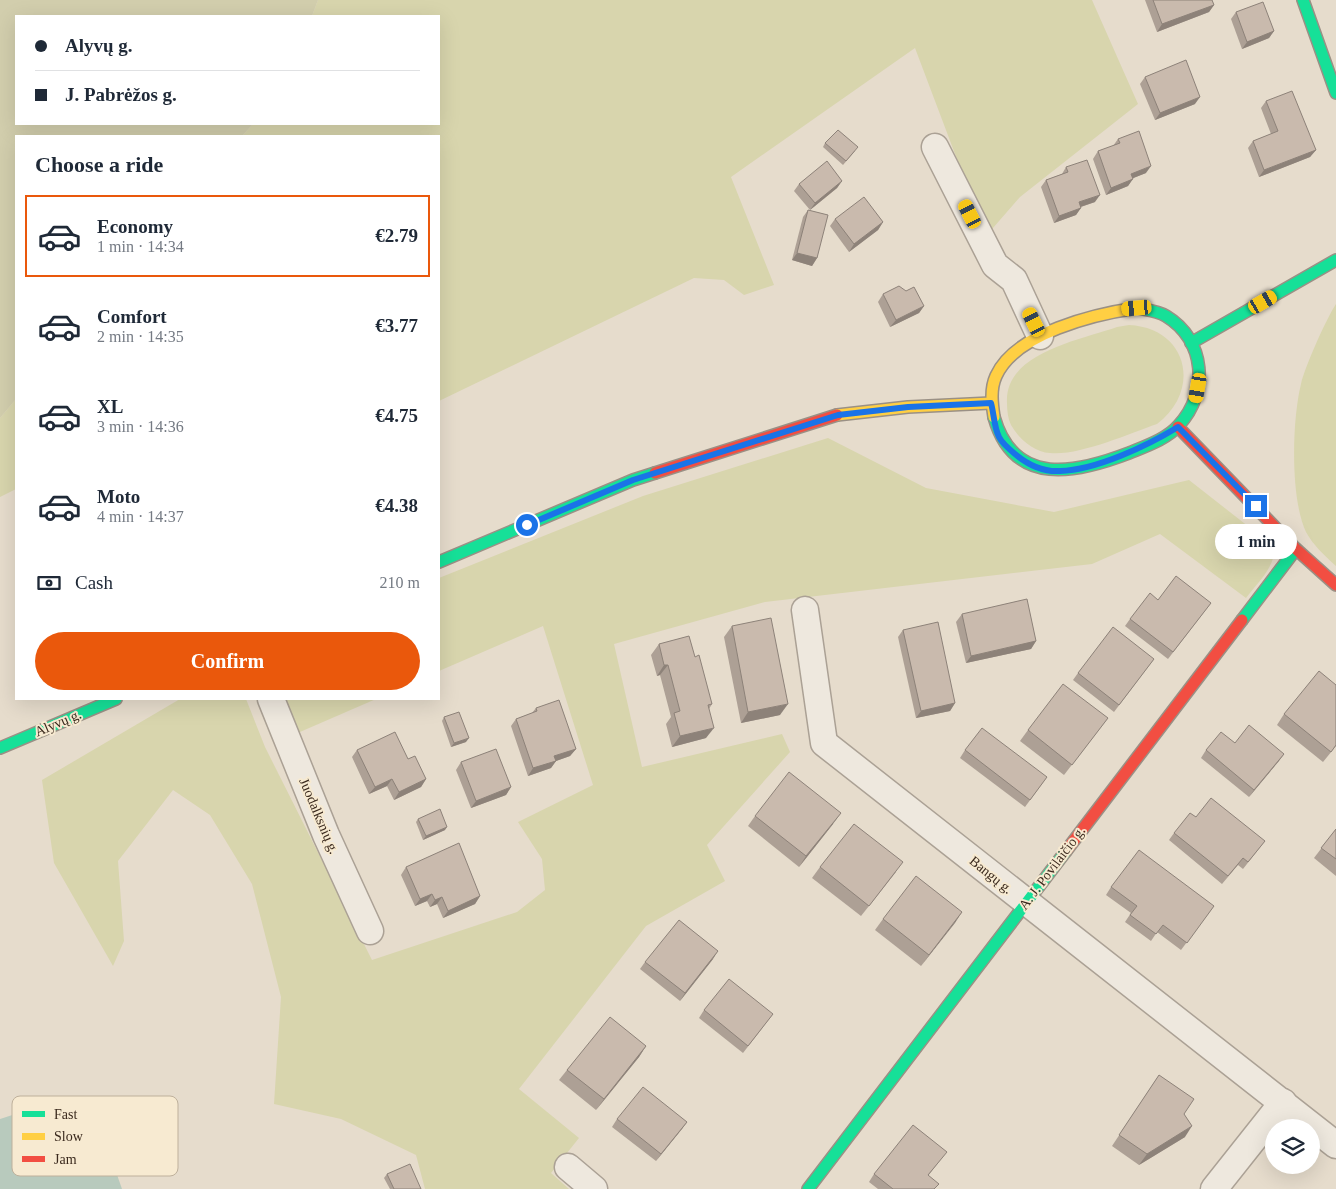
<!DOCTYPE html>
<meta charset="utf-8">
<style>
:root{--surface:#fff;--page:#f2f2f3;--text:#1f2937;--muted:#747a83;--line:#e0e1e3;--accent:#ea580c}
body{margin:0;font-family:"Times New Roman",serif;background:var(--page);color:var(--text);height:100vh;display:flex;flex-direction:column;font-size:19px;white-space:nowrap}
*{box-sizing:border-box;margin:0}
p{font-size:16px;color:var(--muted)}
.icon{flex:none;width:28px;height:28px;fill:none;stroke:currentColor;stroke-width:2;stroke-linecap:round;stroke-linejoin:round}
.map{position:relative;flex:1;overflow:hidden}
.panel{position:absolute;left:15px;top:135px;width:425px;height:565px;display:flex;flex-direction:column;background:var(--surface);border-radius:0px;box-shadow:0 5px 20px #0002}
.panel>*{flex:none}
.top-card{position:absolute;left:15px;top:15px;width:425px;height:110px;border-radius:0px;box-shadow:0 5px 20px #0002;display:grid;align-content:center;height:110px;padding:0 20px;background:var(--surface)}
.fabs{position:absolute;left:1265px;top:1119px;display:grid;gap:10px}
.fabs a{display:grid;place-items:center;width:55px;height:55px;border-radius:50%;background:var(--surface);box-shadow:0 5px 20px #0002;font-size:25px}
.end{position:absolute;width:22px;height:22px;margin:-11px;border:6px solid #1a73e8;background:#fff;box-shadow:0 0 0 2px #fff}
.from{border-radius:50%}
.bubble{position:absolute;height:35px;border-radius:18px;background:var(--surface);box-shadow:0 5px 20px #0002;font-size:16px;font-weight:800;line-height:35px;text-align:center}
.car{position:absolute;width:15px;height:30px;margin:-15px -8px;border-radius:6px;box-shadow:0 0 4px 1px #0007;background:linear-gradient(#f5c518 24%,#345 0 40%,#f5c518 0 76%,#345 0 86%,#f5c518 0)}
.top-card b{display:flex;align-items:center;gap:18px;height:48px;font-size:19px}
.top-card b+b{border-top:1px solid var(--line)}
.top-card i{width:12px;height:12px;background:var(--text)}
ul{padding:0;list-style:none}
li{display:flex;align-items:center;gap:15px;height:82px;margin:0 10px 8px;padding:0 10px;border:2px solid transparent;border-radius:0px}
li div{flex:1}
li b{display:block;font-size:19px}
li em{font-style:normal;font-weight:800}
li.current{border-color:var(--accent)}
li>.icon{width:45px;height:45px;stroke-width:1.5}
h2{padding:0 20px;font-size:22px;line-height:60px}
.pay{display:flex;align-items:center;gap:12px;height:55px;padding:0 20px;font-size:19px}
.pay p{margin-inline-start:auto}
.primary-button{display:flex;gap:10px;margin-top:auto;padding:10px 20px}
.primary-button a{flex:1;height:58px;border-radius:30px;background:var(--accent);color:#fff;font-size:20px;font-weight:800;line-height:58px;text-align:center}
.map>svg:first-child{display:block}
</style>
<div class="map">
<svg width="1336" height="1189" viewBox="0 0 1336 1189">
<rect width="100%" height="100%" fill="#e6dccc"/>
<!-- green -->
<g fill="#d8d5ad">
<path d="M318,0H1092L1138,104L1020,197L986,236L915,48L731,177L774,285L744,295L724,280L694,278L439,401V136H242L253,124H439V16H312Z"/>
<path d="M1336,304V566C1325,556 1313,545 1306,532C1290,498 1292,420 1301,384C1304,369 1327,317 1336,304Z"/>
<path d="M1129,325C1188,328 1202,390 1157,424C1128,434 1079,456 1050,453C1034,452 1019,439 1011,425C1008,419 1007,411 1007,403C1004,353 1080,340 1117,327Z"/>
<path d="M16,399V489L0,497V418Z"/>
<path d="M828,438L926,488L1054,512L1189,480L1272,545C1280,563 1256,584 1246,598L1160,534L1092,564L765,602L614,644L642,767L782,734L790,752L707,845L725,881L646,926L519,1089L579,1138L551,1173L569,1189H425L416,1155L341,1119L274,1104L281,997L252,884L210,815L173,790L118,861L124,941L113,966L54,863L42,780L180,699H246L265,747L372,960L517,912L545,890L542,859L518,822L593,785L543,626L439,671V578L643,496Z"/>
<path d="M280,699H376L293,735Z"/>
</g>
<!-- cemetery -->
<path fill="#d2cead" d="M0,0H318L312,16H16V124H253L242,136H16V399L0,418Z"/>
<!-- water -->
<path fill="#b8cabd" d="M28,1110L72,1112L109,1152L122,1189H0V1119Z"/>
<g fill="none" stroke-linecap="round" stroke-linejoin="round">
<!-- street casing -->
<g stroke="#aba195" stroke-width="29">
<g id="street">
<path d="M935,147L995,265L1014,280L1040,336"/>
<path d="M805,610L824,743L1336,1145"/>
<path d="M271,699L326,835L370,931"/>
<path d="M568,1167L594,1189"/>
<path d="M1214,1189L1283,1102"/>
</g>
</g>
<!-- fast casing -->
<g stroke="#9a9085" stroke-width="14">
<g id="fast">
<path d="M1303,0L1336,93"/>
<path d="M1191,343L1336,260"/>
<path d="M994,417C1014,488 1077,473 1129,453C1146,446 1167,439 1179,425C1209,393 1206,340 1166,316C1158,311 1147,310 1137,308"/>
<path d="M439,562L633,480L655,473"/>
<path d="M1242,620L1296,549"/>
<path d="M0,748L116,699"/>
<path d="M808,1189L1066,851"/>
</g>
</g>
<!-- slow casing -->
<g stroke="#9a9085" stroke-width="14">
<g id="slow">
<path d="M837,415L908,407L991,403"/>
<path d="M994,417C992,404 990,389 996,376C1015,333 1095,314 1137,308"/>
</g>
</g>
<!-- jam casing -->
<g stroke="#9a9085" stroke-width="14">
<g id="jam">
<path d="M1178,427L1296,549L1336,585"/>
<path d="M655,473L837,415"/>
<path d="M1066,851L1242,620"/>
</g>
</g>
<!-- street -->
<use href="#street" stroke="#eee8de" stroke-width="26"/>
<!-- fast -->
<use href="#fast" stroke="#16e098" stroke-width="11"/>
<!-- slow -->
<use href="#slow" stroke="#ffcf43" stroke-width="11"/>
<!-- jam -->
<use href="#jam" stroke="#f24e42" stroke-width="11"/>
</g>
<!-- wall -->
<g fill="#ada095">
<path d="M1145,0H1212L1214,5L1209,12L1157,32Z"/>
<path d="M1236,12L1274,31L1269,38L1242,49L1231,19Z"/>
<path d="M1145,77L1195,104L1155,120L1140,84Z"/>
<path d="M1266,101L1316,150L1310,157L1259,177L1248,148L1253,141L1271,134L1261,108Z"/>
<path d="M1118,139L1146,173L1133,178L1128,186L1106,195L1093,159L1098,151L1113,146Z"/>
<path d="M825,143L855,151L843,165L823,147Z"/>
<path d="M1066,167L1095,202L1081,207L1076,215L1054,223L1041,187L1046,180L1062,174Z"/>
<path d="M842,181L837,188L810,210L794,191L799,184Z"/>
<path d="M808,210L817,258L812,266L792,260L803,217Z"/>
<path d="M835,219L883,222L878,230L849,252L830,226Z"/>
<path d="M883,294L924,306L919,313L890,327L878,302Z"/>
<path d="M1211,603L1168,659L1125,626L1130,619Z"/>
<path d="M962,614L1036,641L1031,649L966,663L956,622Z"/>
<path d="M732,626L780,715L741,723L724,637Z"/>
<path d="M903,630L955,703L950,711L916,718L898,637Z"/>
<path d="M659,644L695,657L712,704L709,709L706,738L672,747L666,724L671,717L660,675L657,676L651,655Z"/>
<path d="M1154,659L1114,712L1073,680L1078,673Z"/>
<path d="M536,708L576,749L570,756L556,761L551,768L528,776L511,726L516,719L532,713Z"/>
<path d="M1284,714L1336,746L1323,762L1277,725Z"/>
<path d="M444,717L466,742L451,747L442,721Z"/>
<path d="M1108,718L1064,775L1020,741L1028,730Z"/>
<path d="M1235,743L1284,754L1249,797L1201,758L1206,750Z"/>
<path d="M357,750L408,759L426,779L421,787L394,800L387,786L369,794L352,757Z"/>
<path d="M965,750L1047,777L1025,807L960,758Z"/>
<path d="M461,762L511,787L506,795L471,808L456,770Z"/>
<path d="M755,816L833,824L799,867L748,826Z"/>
<path d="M1196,817L1265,841L1243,869L1238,865L1222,884L1169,840L1174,833Z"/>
<path d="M418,819L445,830L423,840L416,822Z"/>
<path d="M1336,829V876L1314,858Z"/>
<path d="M406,867L480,896L475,904L443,918L437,904L430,907L427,901L415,906L401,875Z"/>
<path d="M820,867L896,872L861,916L812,878Z"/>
<path d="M1111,887L1214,906L1181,950L1157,932L1151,941L1125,922L1131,913L1106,895Z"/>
<path d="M962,912L921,966L875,930L883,919Z"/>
<path d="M713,959L680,1001L640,969L645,962Z"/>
<path d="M704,1010L773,1014L743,1053L699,1018Z"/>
<path d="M646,1046L639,1057L596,1110L559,1080L567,1070Z"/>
<path d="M1159,1075L1184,1114L1185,1137L1139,1165L1112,1146Z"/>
<path d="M617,1119L687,1122L656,1161L612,1127Z"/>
<path d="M941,1159L928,1176L935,1189H878L869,1182L874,1174Z"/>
<path d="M387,1174L421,1189H390L384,1178Z"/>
</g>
<!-- shaded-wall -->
<g fill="#8d8279">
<path d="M1214,5L1209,12L1157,32L1162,24Z"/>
<path d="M1274,31L1269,38L1242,49L1247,42Z"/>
<path d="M1200,97L1195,104L1155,120L1160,113Z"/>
<path d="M1316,150L1310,157L1259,177L1264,170Z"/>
<path d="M1151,166L1146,173L1126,181L1131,174Z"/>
<path d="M1133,179L1128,186L1106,195L1111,188Z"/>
<path d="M842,181L837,188L810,210L815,203Z"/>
<path d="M1100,195L1095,202L1074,209L1079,202Z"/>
<path d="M1081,208L1076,215L1054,223L1059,216Z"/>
<path d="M883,222L878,230L849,252L854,244Z"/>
<path d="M797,253L817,258L812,266L792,260Z"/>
<path d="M924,306L919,313L890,327L896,320Z"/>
<path d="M1036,641L1031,649L966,663L971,656Z"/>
<path d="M664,665H668L660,675L657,676Z"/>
<path d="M955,703L950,711L916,718L921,711Z"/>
<path d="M788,704L780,715L741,723L748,712Z"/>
<path d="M714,728L706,738L672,747L680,736Z"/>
<path d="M469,738L466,742L451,747L454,743Z"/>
<path d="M576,749L570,756L556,761L551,768L528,776L533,768L554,756Z"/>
<path d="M1284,754L1279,761L1249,797L1254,790Z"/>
<path d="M392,779L387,786L369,794L375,787Z"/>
<path d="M426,779L421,787L394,800L399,792Z"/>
<path d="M511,787L506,795L471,808L476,801Z"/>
<path d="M841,813L833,824L799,867L806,856Z"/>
<path d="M447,827L445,830L423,840L426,836Z"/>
<path d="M432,894L427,901L415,906L420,899Z"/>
<path d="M480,896L475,904L443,918L448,911Z"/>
<path d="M442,897L437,904L430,907L435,900Z"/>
<path d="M962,912L955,923L921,966L929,955Z"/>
<path d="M718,951L713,959L680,1001L685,993Z"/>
<path d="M646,1046L639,1057L596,1110L604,1099Z"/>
<path d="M687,1122L682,1129L656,1161L661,1154Z"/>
<path d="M1192,1126L1185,1137L1139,1165L1147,1154Z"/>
</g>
<!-- building -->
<g fill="#c9baad" stroke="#8d8279">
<path d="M1153,0H1212L1214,5L1162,24Z"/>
<path d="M1263,2L1274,31L1247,42L1236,12Z"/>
<path d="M1186,60L1200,97L1160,113L1145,77Z"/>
<path d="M1292,91L1316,150L1264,170L1253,141L1278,131L1266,101Z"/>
<path d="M838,130L858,147L846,161L825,143Z"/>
<path d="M1139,131L1151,166L1131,174L1133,179L1111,188L1098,151L1120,143L1118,139Z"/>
<path d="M1087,160L1100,195L1079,202L1081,208L1059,216L1046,180L1068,172L1066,167Z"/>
<path d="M827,161L842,181L815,203L799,184Z"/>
<path d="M864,197L883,222L854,244L835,219Z"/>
<path d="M808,210L828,215L817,258L797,253Z"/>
<path d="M899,286L906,291L914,287L924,306L896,320L883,294Z"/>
<path d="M1176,576L1211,603L1173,652L1130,619L1150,593L1158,600Z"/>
<path d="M1027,599L1036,641L971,656L962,614Z"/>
<path d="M771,618L788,704L748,712L732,626Z"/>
<path d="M938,622L955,703L921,711L903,630Z"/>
<path d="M1113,627L1154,659L1119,705L1078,673Z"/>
<path d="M689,636L695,657L699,655L712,704L708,705L714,728L680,736L674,713L680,711L668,665H664L659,644Z"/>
<path d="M1319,671L1336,685V745L1331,752L1284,714Z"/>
<path d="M1063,684L1108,718L1072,765L1028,730Z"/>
<path d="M559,700L576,749L554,756L556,761L533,768L516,719L537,711L536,708Z"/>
<path d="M459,712L469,738L454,743L444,717Z"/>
<path d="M1249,725L1284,754L1254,790L1206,750L1221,732L1235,743Z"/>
<path d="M982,728L1047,777L1030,800L965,750Z"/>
<path d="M395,732L408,759L415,756L426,779L399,792L392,779L375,787L357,750Z"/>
<path d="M496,749L511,787L476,801L461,762Z"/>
<path d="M789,772L841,813L806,856L755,816Z"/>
<path d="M1211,798L1265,841L1248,862L1243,858L1228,876L1174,833L1190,813L1196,817Z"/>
<path d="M440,809L447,827L426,836L418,819Z"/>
<path d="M854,824L903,862L869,906L820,867Z"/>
<path d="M1336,829V859L1321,848Z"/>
<path d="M459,843L480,896L448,911L442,897L435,900L432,894L420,899L406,867Z"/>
<path d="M1139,850L1214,906L1187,943L1163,925L1156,934L1130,915L1137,906L1111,887Z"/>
<path d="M916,876L962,912L929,955L883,919Z"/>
<path d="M679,920L718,951L685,993L645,962Z"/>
<path d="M729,979L773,1014L748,1046L704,1010Z"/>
<path d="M610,1017L646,1046L604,1099L567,1070Z"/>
<path d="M1159,1075L1194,1099L1184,1114L1192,1126L1147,1154L1119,1135Z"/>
<path d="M643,1087L687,1122L661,1154L617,1119Z"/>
<path d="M913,1125L947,1152L928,1175L939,1184L934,1189H893L874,1174Z"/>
<path d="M410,1164L421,1189H394L387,1174Z"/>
</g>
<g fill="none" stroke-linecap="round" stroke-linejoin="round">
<!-- route -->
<path stroke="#1a73e8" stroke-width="6" d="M527,525L633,480L838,415L908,407L991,403C994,414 994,427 999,437C1002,443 1009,449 1015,454C1027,464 1043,472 1060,471C1096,470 1147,446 1178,427L1256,506"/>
</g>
<g text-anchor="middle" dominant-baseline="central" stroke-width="4" stroke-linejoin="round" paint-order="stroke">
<!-- street labels -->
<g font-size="14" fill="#3a291d" stroke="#f7ead1">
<text transform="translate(58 723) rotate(-23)">Alyvų g.</text>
<text transform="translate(319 816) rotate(67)">Juodalksnių g.</text>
<text transform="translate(1052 868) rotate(-53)">A. J. Povilaičio g.</text>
<text transform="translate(991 875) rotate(39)">Bangų g.</text>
</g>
</g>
<!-- legend -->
<rect x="12" y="1096" width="166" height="80" rx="8" fill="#f7ead1" stroke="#beb09b" stroke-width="1"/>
<rect x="22" y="1111" width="23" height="6" fill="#16e098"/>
<rect x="22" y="1133" width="23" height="7" fill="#ffcf43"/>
<rect x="22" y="1156" width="23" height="6" fill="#f24e42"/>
<g font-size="14" fill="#3a291d">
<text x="54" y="1119">Fast</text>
<text x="54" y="1141">Slow</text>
<text x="54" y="1164">Jam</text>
</g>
</svg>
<div class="fabs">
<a><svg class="icon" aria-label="layers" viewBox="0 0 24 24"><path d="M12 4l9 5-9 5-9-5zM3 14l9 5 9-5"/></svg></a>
</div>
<i class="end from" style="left:527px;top:525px"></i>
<i class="end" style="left:1256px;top:506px"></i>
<div class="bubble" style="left:1215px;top:524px;width:82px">1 min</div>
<i class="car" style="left:970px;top:214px;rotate:333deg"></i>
<i class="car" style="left:1263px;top:302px;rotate:60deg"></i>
<i class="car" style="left:1137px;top:308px;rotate:265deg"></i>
<i class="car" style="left:1034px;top:322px;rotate:334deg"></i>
<i class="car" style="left:1198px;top:388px;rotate:190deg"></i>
<div class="top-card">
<b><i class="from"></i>Alyvų g.</b>
<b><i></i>J. Pabrėžos g.</b>
</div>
<section class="panel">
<h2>Choose a ride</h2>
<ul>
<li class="current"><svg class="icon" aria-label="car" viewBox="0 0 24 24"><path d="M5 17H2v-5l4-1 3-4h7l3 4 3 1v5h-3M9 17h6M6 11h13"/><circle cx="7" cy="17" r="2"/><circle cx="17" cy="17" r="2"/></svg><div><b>Economy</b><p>1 min · 14:34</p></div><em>€2.79</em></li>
<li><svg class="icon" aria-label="car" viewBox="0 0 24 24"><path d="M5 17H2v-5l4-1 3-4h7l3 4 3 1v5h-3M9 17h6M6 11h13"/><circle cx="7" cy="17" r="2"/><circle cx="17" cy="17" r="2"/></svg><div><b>Comfort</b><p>2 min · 14:35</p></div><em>€3.77</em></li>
<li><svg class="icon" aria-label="car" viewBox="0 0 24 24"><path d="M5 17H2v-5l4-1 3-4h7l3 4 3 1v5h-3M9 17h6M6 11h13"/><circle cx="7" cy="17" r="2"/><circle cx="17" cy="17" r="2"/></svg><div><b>XL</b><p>3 min · 14:36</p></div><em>€4.75</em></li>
<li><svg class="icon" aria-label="car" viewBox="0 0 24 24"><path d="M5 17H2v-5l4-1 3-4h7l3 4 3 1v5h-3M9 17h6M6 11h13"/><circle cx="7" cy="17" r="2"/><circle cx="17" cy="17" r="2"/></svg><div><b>Moto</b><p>4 min · 14:37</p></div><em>€4.38</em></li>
</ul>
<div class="pay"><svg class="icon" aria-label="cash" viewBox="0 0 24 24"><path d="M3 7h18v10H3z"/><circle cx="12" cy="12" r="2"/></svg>Cash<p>210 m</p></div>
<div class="primary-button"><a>Confirm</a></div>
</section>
</div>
